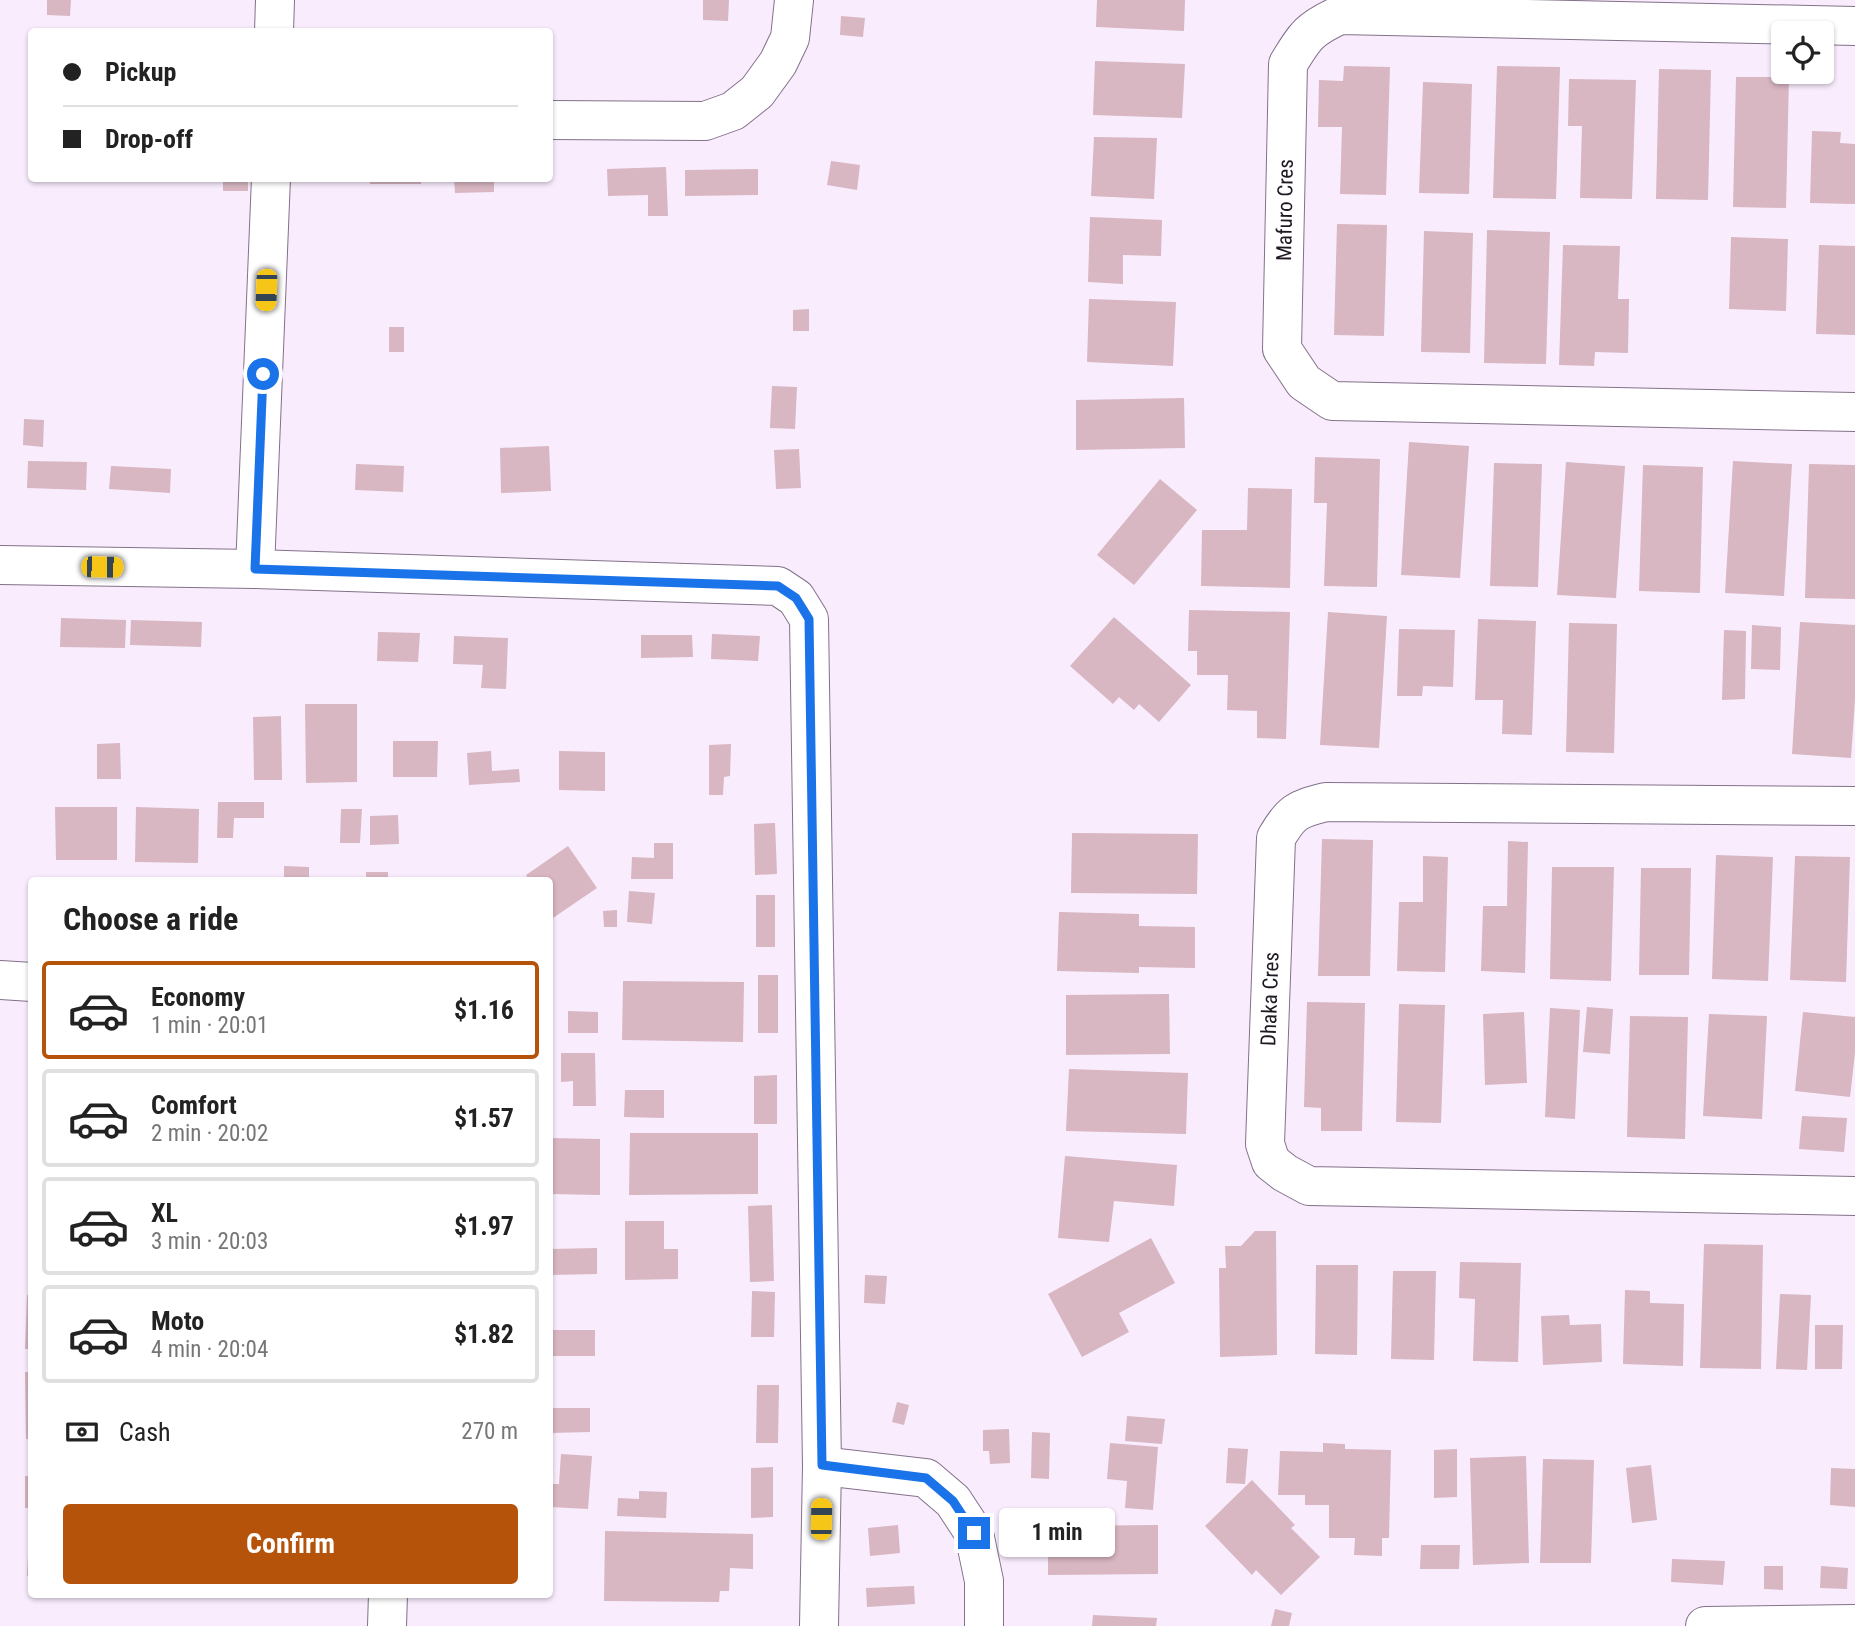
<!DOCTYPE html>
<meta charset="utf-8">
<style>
:root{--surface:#fff;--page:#f2f2f2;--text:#222;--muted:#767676;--line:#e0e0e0;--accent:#b45309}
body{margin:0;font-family:"Roboto Condensed",sans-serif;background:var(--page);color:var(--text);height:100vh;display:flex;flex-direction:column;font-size:26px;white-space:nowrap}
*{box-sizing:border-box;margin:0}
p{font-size:23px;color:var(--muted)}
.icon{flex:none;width:38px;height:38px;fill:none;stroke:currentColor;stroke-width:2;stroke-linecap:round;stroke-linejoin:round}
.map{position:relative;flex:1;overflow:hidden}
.side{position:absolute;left:28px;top:877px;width:525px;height:721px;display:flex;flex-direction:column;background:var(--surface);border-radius:7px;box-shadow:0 2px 5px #0004}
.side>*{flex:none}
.top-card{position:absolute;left:28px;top:28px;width:525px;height:154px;border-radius:7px;box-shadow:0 2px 5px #0004;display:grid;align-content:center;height:154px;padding:0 35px;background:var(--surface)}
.buttons{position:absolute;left:1771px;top:21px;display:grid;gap:14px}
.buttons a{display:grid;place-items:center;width:63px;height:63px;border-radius:7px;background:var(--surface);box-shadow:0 2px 5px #0004;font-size:35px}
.end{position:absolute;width:32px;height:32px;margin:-16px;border:9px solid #1a73e8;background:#fff;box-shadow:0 0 0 4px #fff}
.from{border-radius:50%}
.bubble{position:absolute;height:49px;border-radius:7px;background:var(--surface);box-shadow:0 2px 5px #0004;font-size:23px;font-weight:700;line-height:49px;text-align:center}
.car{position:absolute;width:21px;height:42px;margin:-21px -10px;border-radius:9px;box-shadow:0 0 5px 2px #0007;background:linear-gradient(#f5c518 24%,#345 0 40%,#f5c518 0 76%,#345 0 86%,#f5c518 0)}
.top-card b{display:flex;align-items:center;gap:24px;height:66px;font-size:26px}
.top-card b+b{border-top:2px solid var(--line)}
.top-card i{width:18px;height:18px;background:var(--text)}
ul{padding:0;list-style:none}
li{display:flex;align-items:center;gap:21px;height:98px;margin:0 14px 10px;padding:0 21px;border:4px solid var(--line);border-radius:7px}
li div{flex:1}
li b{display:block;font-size:26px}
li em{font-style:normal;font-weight:700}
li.selected{border-color:var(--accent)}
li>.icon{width:63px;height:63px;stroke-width:1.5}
h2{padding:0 35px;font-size:32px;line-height:84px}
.pay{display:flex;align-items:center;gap:18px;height:77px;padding:0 35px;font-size:26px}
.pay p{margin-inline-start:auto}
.action{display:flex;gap:14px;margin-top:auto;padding:14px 35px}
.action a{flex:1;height:80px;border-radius:7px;background:var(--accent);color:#fff;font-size:28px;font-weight:700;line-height:80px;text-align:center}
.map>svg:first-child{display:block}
</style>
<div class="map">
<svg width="1855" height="1626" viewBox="0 0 1855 1626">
<rect width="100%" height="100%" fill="#f9edfd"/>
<!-- building -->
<g fill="#d8b6c2">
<path d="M47,0H71L70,16L47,15Z"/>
<path d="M703,0H729L728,21L703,20Z"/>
<path d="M1097,0H1185L1184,31L1096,27Z"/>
<path d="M841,16L865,18L863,37L840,35Z"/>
<path d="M1095,61L1185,64L1182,118L1093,115Z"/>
<path d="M1344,66L1390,67L1386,195L1340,194L1342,127H1318L1319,80L1343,81Z"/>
<path d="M1497,66L1560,67L1556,199L1493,198Z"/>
<path d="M1659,69L1711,70L1708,200L1656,199Z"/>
<path d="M1736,77H1789L1786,208L1733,207Z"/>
<path d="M1569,79L1636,80L1632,199L1580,198L1582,126H1568Z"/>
<path d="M1423,82L1472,84L1469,194L1419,193Z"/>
<path d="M1812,131L1841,132L1840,143L1855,144V204L1810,203Z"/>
<path d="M1094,137L1157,138L1154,199L1091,196Z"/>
<path d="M831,161L860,165L857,190L827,185Z"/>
<path d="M666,167L668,216H648V195L608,196L607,169Z"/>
<path d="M758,169V195L685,196V170Z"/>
<rect x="223" y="178" width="25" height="13"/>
<rect x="370" y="178" width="51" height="6"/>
<path d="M454,178H494V192L455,193Z"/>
<path d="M1090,217L1162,220L1161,256L1123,255V284L1088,282Z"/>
<path d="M1337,224L1387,225L1384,336L1334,335Z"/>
<path d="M1487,230L1550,232L1546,364L1484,363Z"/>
<path d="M1424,231L1473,233L1470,353L1421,352Z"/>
<path d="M1731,237L1788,239L1786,311L1729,309Z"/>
<path d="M1563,245L1620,246L1618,299H1629L1628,353L1595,352L1594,366L1559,365Z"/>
<path d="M1819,245L1855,246V335L1816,334Z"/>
<path d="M1089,299L1176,302L1173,366L1087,362Z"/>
<path d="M809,309V331H793V310Z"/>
<rect x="389" y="327" width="15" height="25"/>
<path d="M772,386L797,387L795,429L770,428Z"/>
<path d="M1184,398L1185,448L1076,450V400Z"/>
<path d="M24,419L44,420L43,447L23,445Z"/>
<path d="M1409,442L1469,446L1460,578L1401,575Z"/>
<path d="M549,446L551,491L501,493L500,448Z"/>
<path d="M799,449L801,488L776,489L774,450Z"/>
<path d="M1315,457L1380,459L1377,587L1324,586L1327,503H1314Z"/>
<path d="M28,461L87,462L86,490L27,488Z"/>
<path d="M1733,461L1792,464L1784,596L1725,593Z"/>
<path d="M1566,462L1625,466L1616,598L1557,595Z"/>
<path d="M1494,463L1542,464L1538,587L1490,586Z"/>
<path d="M356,464L404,466L403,492L355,490Z"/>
<path d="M1809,464L1855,465V599L1805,598Z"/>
<path d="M1643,465L1703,467L1700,593L1639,591Z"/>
<path d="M111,466L171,469L170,493L109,489Z"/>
<path d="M1160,479L1197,510L1134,585L1097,555Z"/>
<path d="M1248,488L1292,489L1290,588L1201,586L1202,530H1247Z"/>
<path d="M1189,610L1290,612L1286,739L1257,738V711L1227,710L1228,675H1197V651H1188Z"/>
<path d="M1328,612L1387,616L1379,748L1320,745Z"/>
<path d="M1114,617L1191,685L1159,722L1139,704L1134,710L1119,697L1113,704L1070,666Z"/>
<path d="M61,618L126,620L125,648L60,647Z"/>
<path d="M1478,619L1536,621L1532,735L1502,734L1503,700H1475Z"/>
<path d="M131,620L202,622L201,647L130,645Z"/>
<path d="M1800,622L1855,625V700L1851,758L1792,754Z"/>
<path d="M1569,623L1617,624L1614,753L1566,752Z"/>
<path d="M1752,625L1781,627L1780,670L1751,669Z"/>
<path d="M1399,629L1455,630L1453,687L1423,686L1422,696H1397Z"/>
<path d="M1724,630L1746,631L1745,699L1722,700Z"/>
<path d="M378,632L420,633L418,662L377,661Z"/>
<path d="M712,634L760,636L758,661L711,659Z"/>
<path d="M641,635H692L693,657L641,658Z"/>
<path d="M454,636L508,638L506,689L481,688L483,665L453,664Z"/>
<path d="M305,704H357V782L306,783Z"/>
<path d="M281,716L282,780H254L253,717Z"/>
<path d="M393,741H438L437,777H393Z"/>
<path d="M120,743L121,779H97V744Z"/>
<path d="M731,744L730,776L724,777L723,795H709V745Z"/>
<path d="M491,751L492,771L519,769L520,782L469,785L467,753Z"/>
<path d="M559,751L605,752V791L559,790Z"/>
<path d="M218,802H264V818H234L233,838H217Z"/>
<path d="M55,807H117V860H56Z"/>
<path d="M136,807L199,809L198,863L135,862Z"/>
<path d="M341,809H362L360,843H340Z"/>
<path d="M398,815L399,844L370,845V816Z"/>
<path d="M775,823L777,874L755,875L754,824Z"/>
<path d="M1072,833L1198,834L1197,894L1071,893Z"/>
<path d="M1322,839L1373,840L1370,976H1318Z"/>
<path d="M1508,841L1528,842L1525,973L1481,971L1483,906H1507Z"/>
<path d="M654,843H673V879H631L632,857L654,858Z"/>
<path d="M568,846L597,888L550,920V880H529L526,875Z"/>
<path d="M1716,855L1773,857L1768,981L1712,979Z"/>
<path d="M1423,856L1448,857L1445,972L1397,971L1399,902H1423Z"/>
<path d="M1795,856L1850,857L1846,982L1790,980Z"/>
<path d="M284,866L309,867V880H284Z"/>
<path d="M1552,867H1614L1611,981L1550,979Z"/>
<path d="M1641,868H1691L1689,975H1639Z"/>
<rect x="366" y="872" width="22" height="8"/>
<path d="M629,891L655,893L652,924L627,922Z"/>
<rect x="756" y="895" width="19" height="52"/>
<path d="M617,910V927H604L603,911Z"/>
<path d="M1059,912L1139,914V926L1195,927V968L1139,967V973L1057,971Z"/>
<rect x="758" y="975" width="20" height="58"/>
<path d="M623,981L744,982L743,1042L622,1040Z"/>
<path d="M1169,994L1170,1054L1066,1055V995Z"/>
<path d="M1307,1002L1365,1003L1362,1131H1321V1108L1304,1107Z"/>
<path d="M1399,1004L1445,1005L1441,1123L1396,1122Z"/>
<path d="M1587,1007L1613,1009L1610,1054L1583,1052Z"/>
<path d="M1550,1008L1580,1010L1575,1119L1545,1117Z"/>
<path d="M568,1011L598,1012V1033H568Z"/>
<path d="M1524,1012L1527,1083L1485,1085L1483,1014Z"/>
<path d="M1803,1012L1855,1017V1053L1850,1097L1795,1091Z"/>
<path d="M1709,1014L1767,1016L1762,1119L1703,1116Z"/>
<path d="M1630,1016L1688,1017L1685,1139L1627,1137Z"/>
<path d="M561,1053H595L596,1106H573V1081L561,1082Z"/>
<path d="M1069,1069L1188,1073L1186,1134L1066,1131Z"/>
<path d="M777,1075V1124H754V1076Z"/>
<path d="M625,1090H664V1118L624,1117Z"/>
<path d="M1802,1116L1847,1118L1844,1152L1799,1149Z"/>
<path d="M630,1133H758V1194L629,1195Z"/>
<path d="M550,1138L600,1139V1195L550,1194Z"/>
<path d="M1065,1156L1177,1165L1174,1206L1114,1201L1109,1242L1058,1238Z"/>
<path d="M772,1205L774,1281L750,1282L748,1206Z"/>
<path d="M28,1212H32V1259H29Z"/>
<path d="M625,1221H664V1249H678V1279L625,1280Z"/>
<path d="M1255,1231H1276L1277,1355L1220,1357L1219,1268H1226L1225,1246H1241Z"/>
<path d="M1151,1238L1175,1283L1119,1313L1129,1332L1082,1357L1048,1294Z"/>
<path d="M1704,1244L1763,1245L1761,1369L1700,1368Z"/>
<path d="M597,1248V1274L550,1275V1249Z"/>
<path d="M1460,1262L1521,1263L1518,1362L1473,1361L1475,1299L1459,1298Z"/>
<path d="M1316,1265H1358L1357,1355L1315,1354Z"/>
<path d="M1393,1271H1436L1434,1360L1391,1359Z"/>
<path d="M865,1275L887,1276L885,1304L864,1303Z"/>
<path d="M1625,1290L1650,1291V1303L1684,1304L1683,1366L1623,1364Z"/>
<path d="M752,1291L775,1292L774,1337H751Z"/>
<path d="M1780,1294L1811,1295L1807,1370L1776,1369Z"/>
<path d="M27,1295H32V1349H25Z"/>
<path d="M1569,1315L1570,1325L1601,1324L1602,1362L1543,1365L1541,1316Z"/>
<path d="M1815,1325H1843L1842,1369H1815Z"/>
<rect x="550" y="1330" width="45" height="26"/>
<path d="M25,1372H32V1439H26Z"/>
<path d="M757,1385H779L778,1443H756Z"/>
<path d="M897,1402L909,1405L904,1425L892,1422Z"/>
<path d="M550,1408H590V1432L550,1433Z"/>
<path d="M1127,1416L1165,1419L1162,1444L1125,1441Z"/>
<path d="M1009,1429L1010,1463L990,1464L989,1451H983V1430Z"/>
<path d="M1032,1432L1050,1433L1049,1479L1031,1478Z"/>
<path d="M1110,1443L1158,1447L1153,1510L1125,1508L1127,1481L1107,1479Z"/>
<path d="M1323,1443L1345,1444V1449L1391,1450L1389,1538H1382V1556L1354,1555L1355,1538H1329V1505H1305V1495H1278L1280,1451L1323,1452Z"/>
<path d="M1228,1448L1248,1449L1245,1484L1226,1483Z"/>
<path d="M1457,1449V1497L1434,1498V1450Z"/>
<path d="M561,1454L592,1456L588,1509L550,1507V1484H559Z"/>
<path d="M1526,1456L1529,1563L1473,1565L1470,1458Z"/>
<path d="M1543,1459L1594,1460L1591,1563H1540Z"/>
<path d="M1651,1465L1657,1520L1632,1523L1626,1468Z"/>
<path d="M773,1467V1517L751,1518V1468Z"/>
<path d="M1831,1468L1855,1469V1507L1830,1505Z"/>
<rect x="25" y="1476" width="7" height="32"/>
<path d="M1252,1480L1295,1525L1291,1528L1320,1557L1281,1595L1256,1570L1252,1575L1205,1526Z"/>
<path d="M639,1491L667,1492L666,1518L617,1516L618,1498L639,1499Z"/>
<path d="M898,1525L900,1553L870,1556L868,1528Z"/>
<path d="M1158,1525V1574L1048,1575V1526Z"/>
<path d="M605,1531L753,1534V1569L730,1568L729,1591H720L719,1602L604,1601Z"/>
<path d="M29,1536H32V1576H27Z"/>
<path d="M1421,1545H1460L1459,1569H1420Z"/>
<path d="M1672,1559L1725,1561L1723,1585L1671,1582Z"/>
<path d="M1764,1566H1783V1590L1764,1589Z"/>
<path d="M1821,1566L1848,1568L1847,1589L1820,1588Z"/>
<path d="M914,1586L915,1604L867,1607L866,1588Z"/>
<path d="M1275,1609L1292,1613L1289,1626H1271Z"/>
<path d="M1093,1615L1157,1618L1156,1626H1092Z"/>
</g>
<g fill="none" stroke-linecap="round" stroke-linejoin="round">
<!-- minor casing -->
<g stroke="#83718a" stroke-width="40">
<g id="minor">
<path d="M1855,26L1340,15C1309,29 1305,36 1288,64L1282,349L1304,382L1332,401L1855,412"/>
<path d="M274,32L275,0"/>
<path d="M550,120L705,121L733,111L757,92L778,63L790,38L794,0"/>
<path d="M0,565L255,569L778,586L796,598L809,619L822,1466L819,1626"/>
<path d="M255,569L271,178"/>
<path d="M1855,806L1326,802C1297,809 1291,812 1276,838L1265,1144L1271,1162L1285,1173L1309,1186L1855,1196"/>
<path d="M0,980L32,982"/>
<path d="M822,1466L926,1478L953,1501L974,1533L984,1581V1626"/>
<path d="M387,1626L388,1594"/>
<path d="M1705,1626L1855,1624"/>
</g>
</g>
<!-- minor -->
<use href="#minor" stroke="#fff" stroke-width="38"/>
</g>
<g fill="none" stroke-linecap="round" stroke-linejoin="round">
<!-- route -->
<path stroke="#1a73e8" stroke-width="9" d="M263,374L255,569L778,586L796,598L809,619L822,1465L926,1478L953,1501L974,1533"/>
</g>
<g text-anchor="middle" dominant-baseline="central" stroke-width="7" stroke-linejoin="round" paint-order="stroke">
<!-- street labels -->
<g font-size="21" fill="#1f1822" stroke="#fff">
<text transform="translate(1285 210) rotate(-89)">Mafuro Cres</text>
<text transform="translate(1270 999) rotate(-88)">Dhaka Cres</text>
</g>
</g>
</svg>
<div class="buttons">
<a><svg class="icon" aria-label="locate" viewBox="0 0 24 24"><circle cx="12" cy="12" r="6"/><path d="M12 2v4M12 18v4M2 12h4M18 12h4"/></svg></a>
</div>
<i class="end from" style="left:263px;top:374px"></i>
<i class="end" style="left:974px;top:1533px"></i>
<div class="bubble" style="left:999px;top:1508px;width:116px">1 min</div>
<i class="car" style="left:266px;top:290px;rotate:182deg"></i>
<i class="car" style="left:102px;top:567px;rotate:91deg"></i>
<i class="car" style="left:821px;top:1519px;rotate:1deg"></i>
<div class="top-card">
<b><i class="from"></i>Pickup</b>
<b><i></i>Drop-off</b>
</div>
<section class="side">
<h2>Choose a ride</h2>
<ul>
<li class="selected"><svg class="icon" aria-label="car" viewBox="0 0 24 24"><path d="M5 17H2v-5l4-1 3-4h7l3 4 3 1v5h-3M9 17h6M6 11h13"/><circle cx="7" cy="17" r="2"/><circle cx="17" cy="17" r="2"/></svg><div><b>Economy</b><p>1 min · 20:01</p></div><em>$1.16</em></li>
<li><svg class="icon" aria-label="car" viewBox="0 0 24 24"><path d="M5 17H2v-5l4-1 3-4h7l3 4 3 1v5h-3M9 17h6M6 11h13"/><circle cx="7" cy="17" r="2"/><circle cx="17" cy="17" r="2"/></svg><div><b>Comfort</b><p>2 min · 20:02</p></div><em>$1.57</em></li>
<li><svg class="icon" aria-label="car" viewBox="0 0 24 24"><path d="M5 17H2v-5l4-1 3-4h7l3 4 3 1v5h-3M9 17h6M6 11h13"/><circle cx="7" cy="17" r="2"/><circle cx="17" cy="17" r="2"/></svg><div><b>XL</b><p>3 min · 20:03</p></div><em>$1.97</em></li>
<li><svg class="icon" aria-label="car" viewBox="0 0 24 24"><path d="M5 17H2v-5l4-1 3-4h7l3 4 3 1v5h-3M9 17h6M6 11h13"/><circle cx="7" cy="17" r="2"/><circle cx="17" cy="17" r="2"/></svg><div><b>Moto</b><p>4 min · 20:04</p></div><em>$1.82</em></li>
</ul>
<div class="pay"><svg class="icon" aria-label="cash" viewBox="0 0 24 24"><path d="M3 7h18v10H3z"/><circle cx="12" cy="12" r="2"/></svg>Cash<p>270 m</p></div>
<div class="action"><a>Confirm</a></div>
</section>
</div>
